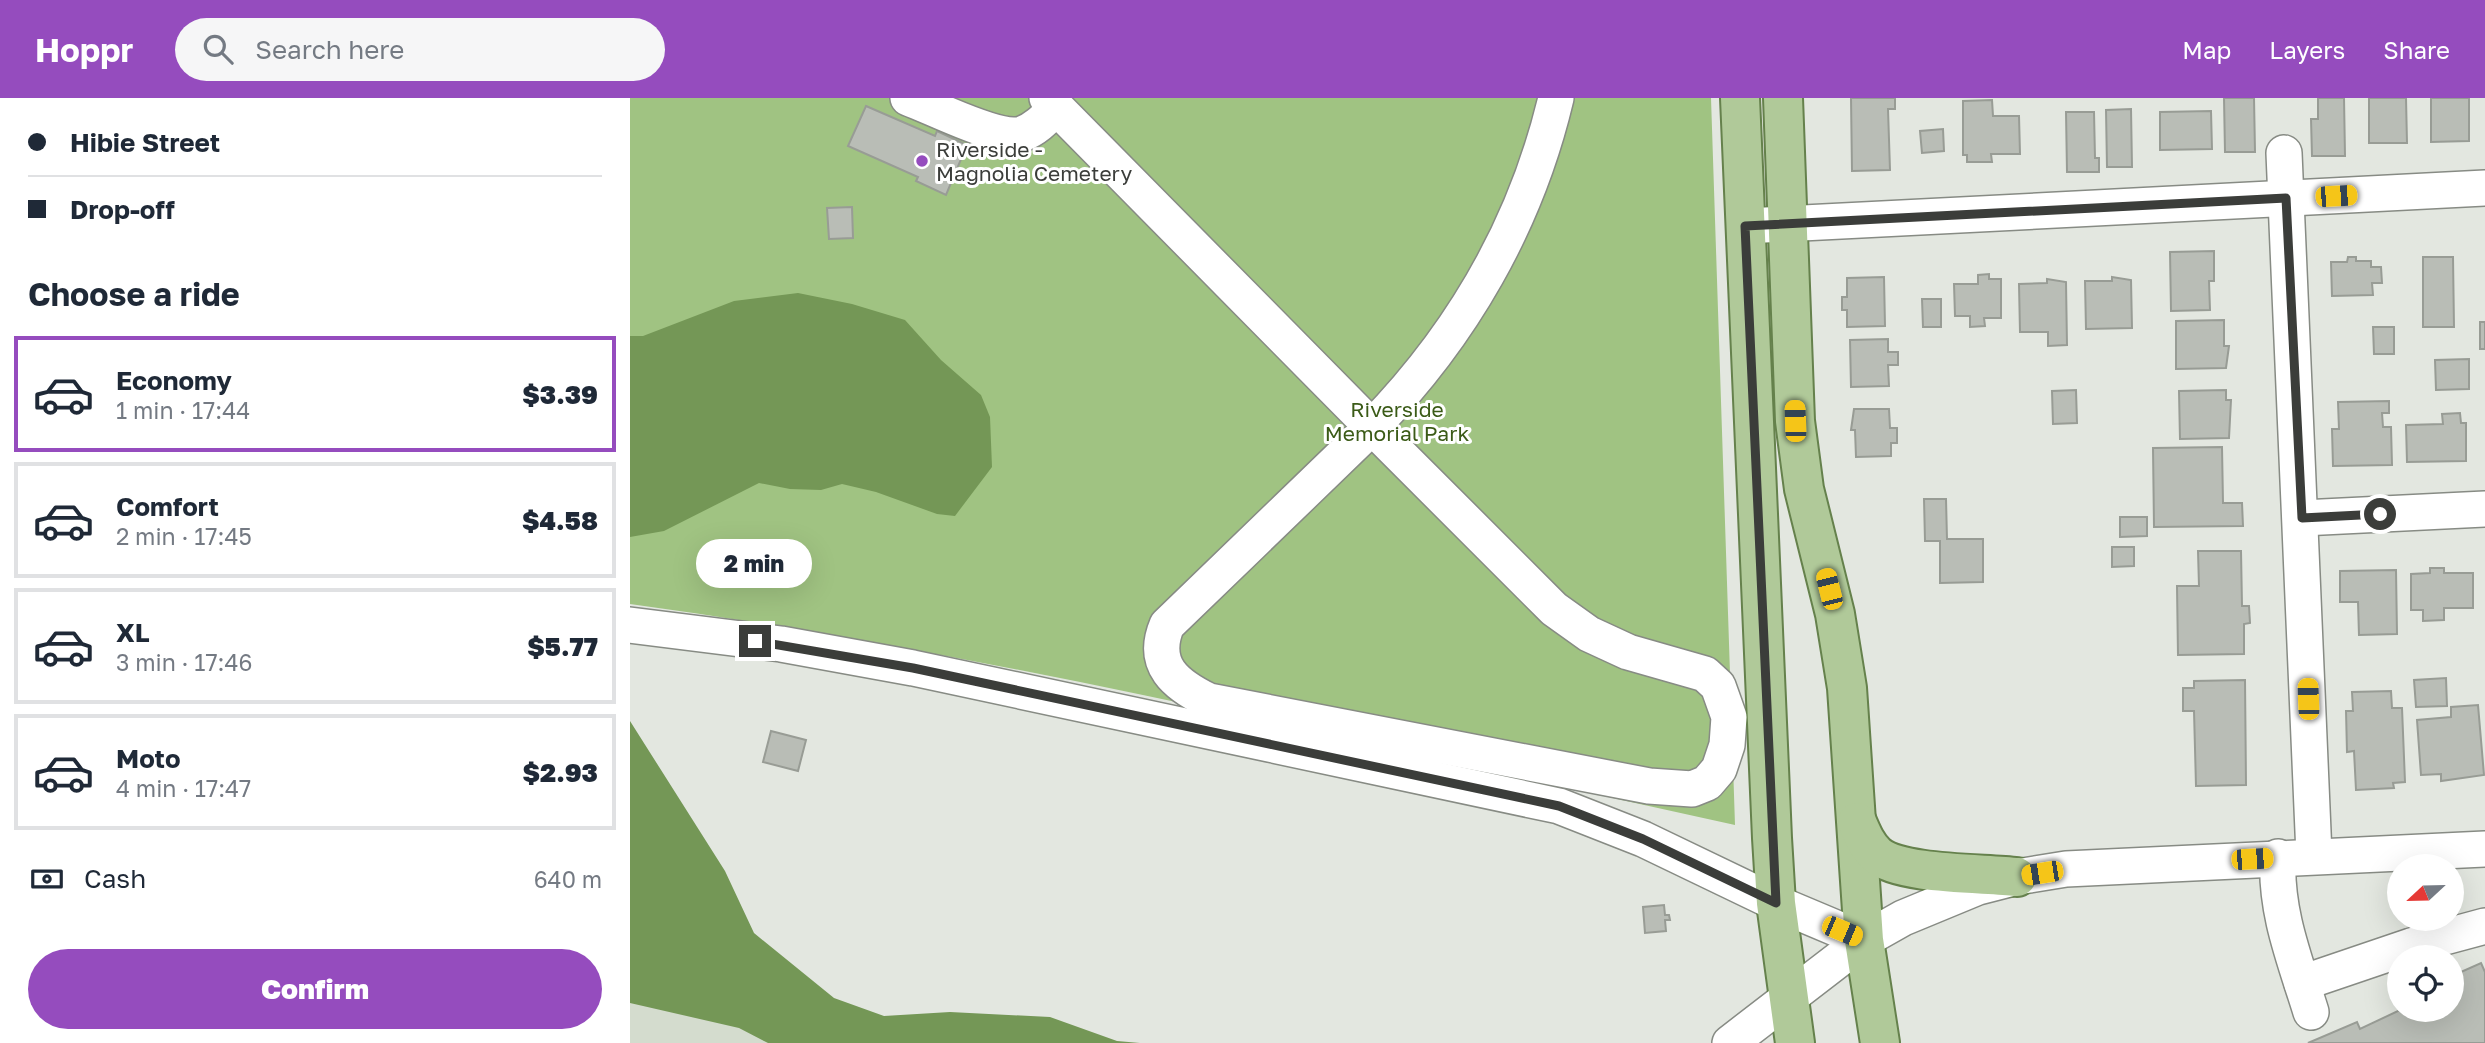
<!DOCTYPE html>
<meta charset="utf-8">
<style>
:root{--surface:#fff;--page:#f6f6f7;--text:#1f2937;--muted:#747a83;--line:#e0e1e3;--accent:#954cbe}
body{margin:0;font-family:"Golos Text",sans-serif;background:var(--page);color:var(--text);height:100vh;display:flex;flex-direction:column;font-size:26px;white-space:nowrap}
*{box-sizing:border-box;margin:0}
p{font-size:23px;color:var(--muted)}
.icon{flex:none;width:38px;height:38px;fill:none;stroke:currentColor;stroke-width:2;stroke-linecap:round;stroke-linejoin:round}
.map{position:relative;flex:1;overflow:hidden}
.drawer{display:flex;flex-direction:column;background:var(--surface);width:630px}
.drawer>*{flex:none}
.hud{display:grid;align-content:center;height:154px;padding:0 28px;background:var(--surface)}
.needle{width:46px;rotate:248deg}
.tools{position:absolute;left:1757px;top:756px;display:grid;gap:14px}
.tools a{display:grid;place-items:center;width:77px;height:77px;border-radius:50%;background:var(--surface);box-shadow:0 7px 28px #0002;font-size:35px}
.end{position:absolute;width:32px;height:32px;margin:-16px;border:9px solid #3b3d3a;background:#fff;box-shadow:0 0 0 4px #fff}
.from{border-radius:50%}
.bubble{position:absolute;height:49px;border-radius:24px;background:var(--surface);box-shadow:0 7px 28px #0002;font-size:23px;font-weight:800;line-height:49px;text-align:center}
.car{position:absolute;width:21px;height:42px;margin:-21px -10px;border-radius:9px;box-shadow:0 0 5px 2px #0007;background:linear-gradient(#f5c518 24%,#345 0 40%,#f5c518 0 76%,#345 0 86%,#f5c518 0)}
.hud b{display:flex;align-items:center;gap:24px;height:66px;font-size:26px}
.hud b+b{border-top:2px solid var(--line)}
.hud i{width:18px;height:18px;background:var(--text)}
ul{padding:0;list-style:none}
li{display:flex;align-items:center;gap:21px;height:116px;margin:0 14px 10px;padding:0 14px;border:4px solid var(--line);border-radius:0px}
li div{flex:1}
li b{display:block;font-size:26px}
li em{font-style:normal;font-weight:800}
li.active{border-color:var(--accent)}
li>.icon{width:63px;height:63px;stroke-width:1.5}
h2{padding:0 28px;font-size:32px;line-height:84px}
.pay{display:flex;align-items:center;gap:18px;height:77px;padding:0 28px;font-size:26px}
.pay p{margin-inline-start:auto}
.cta{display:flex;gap:14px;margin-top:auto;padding:14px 28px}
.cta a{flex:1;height:80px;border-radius:42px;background:var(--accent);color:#fff;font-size:28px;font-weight:800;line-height:80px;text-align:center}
header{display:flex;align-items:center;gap:42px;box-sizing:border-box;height:98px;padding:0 35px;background:var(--accent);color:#fff}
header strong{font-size:33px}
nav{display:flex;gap:38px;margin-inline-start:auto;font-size:24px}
.search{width:490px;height:63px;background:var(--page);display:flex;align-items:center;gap:18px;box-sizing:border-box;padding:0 24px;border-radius:38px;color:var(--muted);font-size:26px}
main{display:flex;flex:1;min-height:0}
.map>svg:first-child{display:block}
</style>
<header>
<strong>Hoppr</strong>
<div class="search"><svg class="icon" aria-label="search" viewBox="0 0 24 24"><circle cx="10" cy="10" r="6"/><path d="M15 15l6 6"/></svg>Search here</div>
<nav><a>Map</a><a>Layers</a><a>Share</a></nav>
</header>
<main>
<section class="drawer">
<div class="hud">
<b><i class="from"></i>Hibie Street</b>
<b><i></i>Drop-off</b>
</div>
<h2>Choose a ride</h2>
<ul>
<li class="active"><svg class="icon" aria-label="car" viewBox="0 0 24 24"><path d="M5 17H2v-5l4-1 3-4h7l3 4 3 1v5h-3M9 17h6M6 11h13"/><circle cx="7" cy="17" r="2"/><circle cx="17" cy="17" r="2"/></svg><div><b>Economy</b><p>1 min · 17:44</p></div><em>$3.39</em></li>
<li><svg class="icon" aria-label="car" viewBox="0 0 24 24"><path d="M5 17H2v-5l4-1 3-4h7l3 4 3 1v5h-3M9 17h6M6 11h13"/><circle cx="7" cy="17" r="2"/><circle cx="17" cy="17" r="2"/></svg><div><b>Comfort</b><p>2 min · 17:45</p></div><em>$4.58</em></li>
<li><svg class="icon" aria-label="car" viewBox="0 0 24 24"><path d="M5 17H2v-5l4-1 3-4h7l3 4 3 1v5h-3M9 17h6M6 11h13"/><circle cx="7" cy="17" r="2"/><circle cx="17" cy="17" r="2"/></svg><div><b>XL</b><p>3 min · 17:46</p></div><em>$5.77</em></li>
<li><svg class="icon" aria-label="car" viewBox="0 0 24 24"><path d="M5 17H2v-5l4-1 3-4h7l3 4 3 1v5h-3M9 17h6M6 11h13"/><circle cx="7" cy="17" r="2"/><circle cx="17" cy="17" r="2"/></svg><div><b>Moto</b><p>4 min · 17:47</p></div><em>$2.93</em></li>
</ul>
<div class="pay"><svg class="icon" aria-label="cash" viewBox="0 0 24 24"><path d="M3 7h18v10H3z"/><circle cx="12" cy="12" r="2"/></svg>Cash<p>640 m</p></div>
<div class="cta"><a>Confirm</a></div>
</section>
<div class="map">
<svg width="1855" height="945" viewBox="0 0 1855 945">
<rect width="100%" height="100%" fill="#e3e7e0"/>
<!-- built -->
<path fill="#d4dcce" d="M0,882L303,945H0Z"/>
<!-- green -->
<path fill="#a0c382" d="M0,0H1081L1105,727C738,647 372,557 0,506Z"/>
<!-- water -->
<g fill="#749756">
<path d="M168,195L222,206L275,222L311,262L351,297L360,319L362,369L325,418L307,416L246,394L212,386L191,392L160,391L129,385L34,433L0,439V238H13L104,203Z"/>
<path d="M0,623L95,773L124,835L204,900L254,918L320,914L420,919L487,943L510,945H138L109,930L0,905Z"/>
</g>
<!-- building -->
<g fill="#b9bdb6" stroke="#989c95" stroke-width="2">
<path d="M1221,0H1265V11H1258L1260,72L1222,73Z"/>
<path d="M1594,0H1624L1625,54H1595Z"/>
<path d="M1688,0H1714L1715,58H1682L1681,21H1688Z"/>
<path d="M1739,0H1776L1777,45H1739Z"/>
<path d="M1801,0H1839V43L1801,44Z"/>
<path d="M1362,2L1363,18H1389L1390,56H1361L1362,64H1337V57H1333V3Z"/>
<path d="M236,8L305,38L307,33L337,47L316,97L286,83L288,79L218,48Z"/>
<path d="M1501,11L1502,69H1477L1476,12Z"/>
<path d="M1581,13L1582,51L1530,52V14Z"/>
<path d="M1436,14H1464L1465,60H1469V74H1437Z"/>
<path d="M1313,31L1314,53L1292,55L1290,33Z"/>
<path d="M222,109L223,140L199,141L197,110Z"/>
<path d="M1584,153V183H1579L1580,212L1541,213L1540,154Z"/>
<path d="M1718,159H1726V163H1741V169H1751L1752,185H1742L1743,197L1702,198L1701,164H1717Z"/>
<path d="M1793,159H1823L1824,229H1793Z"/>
<path d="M1359,176V181H1371V220H1354L1355,228L1340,229V218H1325L1324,186H1348V177Z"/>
<path d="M1254,179L1255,228L1217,229V212H1212V199H1217V180Z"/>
<path d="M1482,179L1501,182L1502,230L1456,231L1455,183H1482Z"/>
<path d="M1417,181L1436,184L1437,247L1418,248V234H1390L1389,186L1417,185Z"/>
<path d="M1292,201H1311V229H1293Z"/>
<path d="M1594,222V248H1599L1596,270L1546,271V223Z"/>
<rect x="1850" y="224" width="5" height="27"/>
<path d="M1743,229H1764V256H1744Z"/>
<path d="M1258,241V254H1268V267H1258L1259,288L1221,289L1220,242Z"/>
<path d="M1839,261V291L1806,292L1805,262Z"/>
<path d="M1446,292L1447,325L1423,326L1422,293Z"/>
<path d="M1596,292V302H1601L1599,340L1550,341L1549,293Z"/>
<path d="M1759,303V315H1752L1753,329H1761L1762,367L1703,368L1702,331H1709L1708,304Z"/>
<path d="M1224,311H1259L1260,330H1267V345H1261V358L1226,359L1225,332H1221Z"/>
<path d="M1830,315L1831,325H1836V363L1777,364L1776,327L1813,326L1812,316Z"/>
<path d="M1592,349L1593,405H1612L1613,428L1524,429L1523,350Z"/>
<path d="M1294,401H1316L1317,441H1353V484L1310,485V443H1295Z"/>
<path d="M1490,419H1517V438L1490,439Z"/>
<path d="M1482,449H1504V468L1482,469Z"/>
<path d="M1568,453H1611L1612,508H1619L1620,525L1614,526V556L1548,557L1547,488H1569Z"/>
<path d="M1800,470H1814V475H1843V510H1814V522L1793,523V512H1781V476L1800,475Z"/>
<path d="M1766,472L1767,536L1729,537L1728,504H1710V473Z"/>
<path d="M1816,580L1817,608L1786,609L1784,582Z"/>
<path d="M1615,582L1616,687L1566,688L1564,613H1553V590H1564V583Z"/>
<path d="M1761,593L1762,610H1772L1775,684L1763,685L1764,690L1726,692L1724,653L1717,654L1716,613H1723L1722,594Z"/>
<path d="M1848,607L1854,677L1811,683V676L1791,677L1787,622L1821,619V609Z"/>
<path d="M141,633L176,642L168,673L133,664Z"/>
<path d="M1034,807L1035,817H1039L1040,822H1035L1036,833L1015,835L1013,809Z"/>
<path d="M1851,865L1855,874V945H1678L1727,924L1730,931L1770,912H1822V878Z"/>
</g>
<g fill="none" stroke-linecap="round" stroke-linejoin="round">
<!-- minor casing -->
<g stroke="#878b84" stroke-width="38">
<g id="minor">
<path d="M278,0C303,9 368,43 392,36C406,31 416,20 426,10"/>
<path d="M417,0L742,329C832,237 896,126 926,0"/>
<path d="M1654,55L1684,757"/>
<path d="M1115,128L1855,90"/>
<path d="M742,329L924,511L959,536L998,554L1075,576L1088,588L1099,619L1097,647L1089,671L1077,685L1062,691L1019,688L579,603C546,587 520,567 537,527Z"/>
<path d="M1672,420L1855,411"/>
<path d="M0,527L151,546L283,570L929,708L1013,741L1146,805L1234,842"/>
<path d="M1648,759C1645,814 1665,862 1681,914"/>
<path d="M1672,885L1781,848L1855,828"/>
<path d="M1100,945L1234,842L1273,820L1348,789L1387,779L1436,771L1855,751"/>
</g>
</g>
<!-- major casing -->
<g stroke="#65814c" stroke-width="42">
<g id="major">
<path d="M1110,0L1142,740L1146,805L1165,945"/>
<path d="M1153,0L1165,323L1174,391L1205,516L1217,590L1234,842L1250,945"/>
<path d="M1227,724C1232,736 1237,748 1247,757C1271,777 1352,775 1387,779"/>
</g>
</g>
<!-- minor -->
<use href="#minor" stroke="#fff" stroke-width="35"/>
<!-- major -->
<use href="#major" stroke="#b0c999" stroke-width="38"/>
</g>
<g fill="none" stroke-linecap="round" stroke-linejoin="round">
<!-- route -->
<path stroke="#3b3d3a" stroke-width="9" d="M125,543L283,570L929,708L1013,741L1146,805L1115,128L1656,100L1672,420L1750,416"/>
</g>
<!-- markers -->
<circle fill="#954cbe" stroke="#fff" stroke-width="2.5" cx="292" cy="63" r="7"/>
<g text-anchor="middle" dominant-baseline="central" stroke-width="6" stroke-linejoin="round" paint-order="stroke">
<!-- poi labels -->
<g font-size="21" fill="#3b3d3a" stroke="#fff" text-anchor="start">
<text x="306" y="51">Riverside -<tspan x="306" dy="24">Magnolia Cemetery</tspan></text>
</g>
<!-- park labels -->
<g font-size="21" fill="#3b5b17" stroke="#fff">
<text x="767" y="311">Riverside<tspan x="767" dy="24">Memorial Park</tspan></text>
</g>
</g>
</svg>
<div class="tools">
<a><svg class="needle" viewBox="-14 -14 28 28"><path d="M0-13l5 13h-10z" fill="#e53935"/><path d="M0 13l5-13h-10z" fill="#747a83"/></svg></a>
<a><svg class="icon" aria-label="locate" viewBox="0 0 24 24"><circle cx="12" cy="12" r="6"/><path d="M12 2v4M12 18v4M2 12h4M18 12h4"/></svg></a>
</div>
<i class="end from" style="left:1750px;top:416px"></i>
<i class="end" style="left:125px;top:543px"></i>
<div class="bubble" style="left:66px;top:441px;width:116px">2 min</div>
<i class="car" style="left:1706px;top:98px;rotate:87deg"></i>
<i class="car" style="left:1165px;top:323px;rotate:358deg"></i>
<i class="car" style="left:1199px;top:491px;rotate:346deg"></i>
<i class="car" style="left:1678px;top:601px;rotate:358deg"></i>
<i class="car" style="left:1622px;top:761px;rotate:87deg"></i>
<i class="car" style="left:1412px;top:775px;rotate:261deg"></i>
<i class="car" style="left:1212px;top:833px;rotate:113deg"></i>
</div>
</main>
